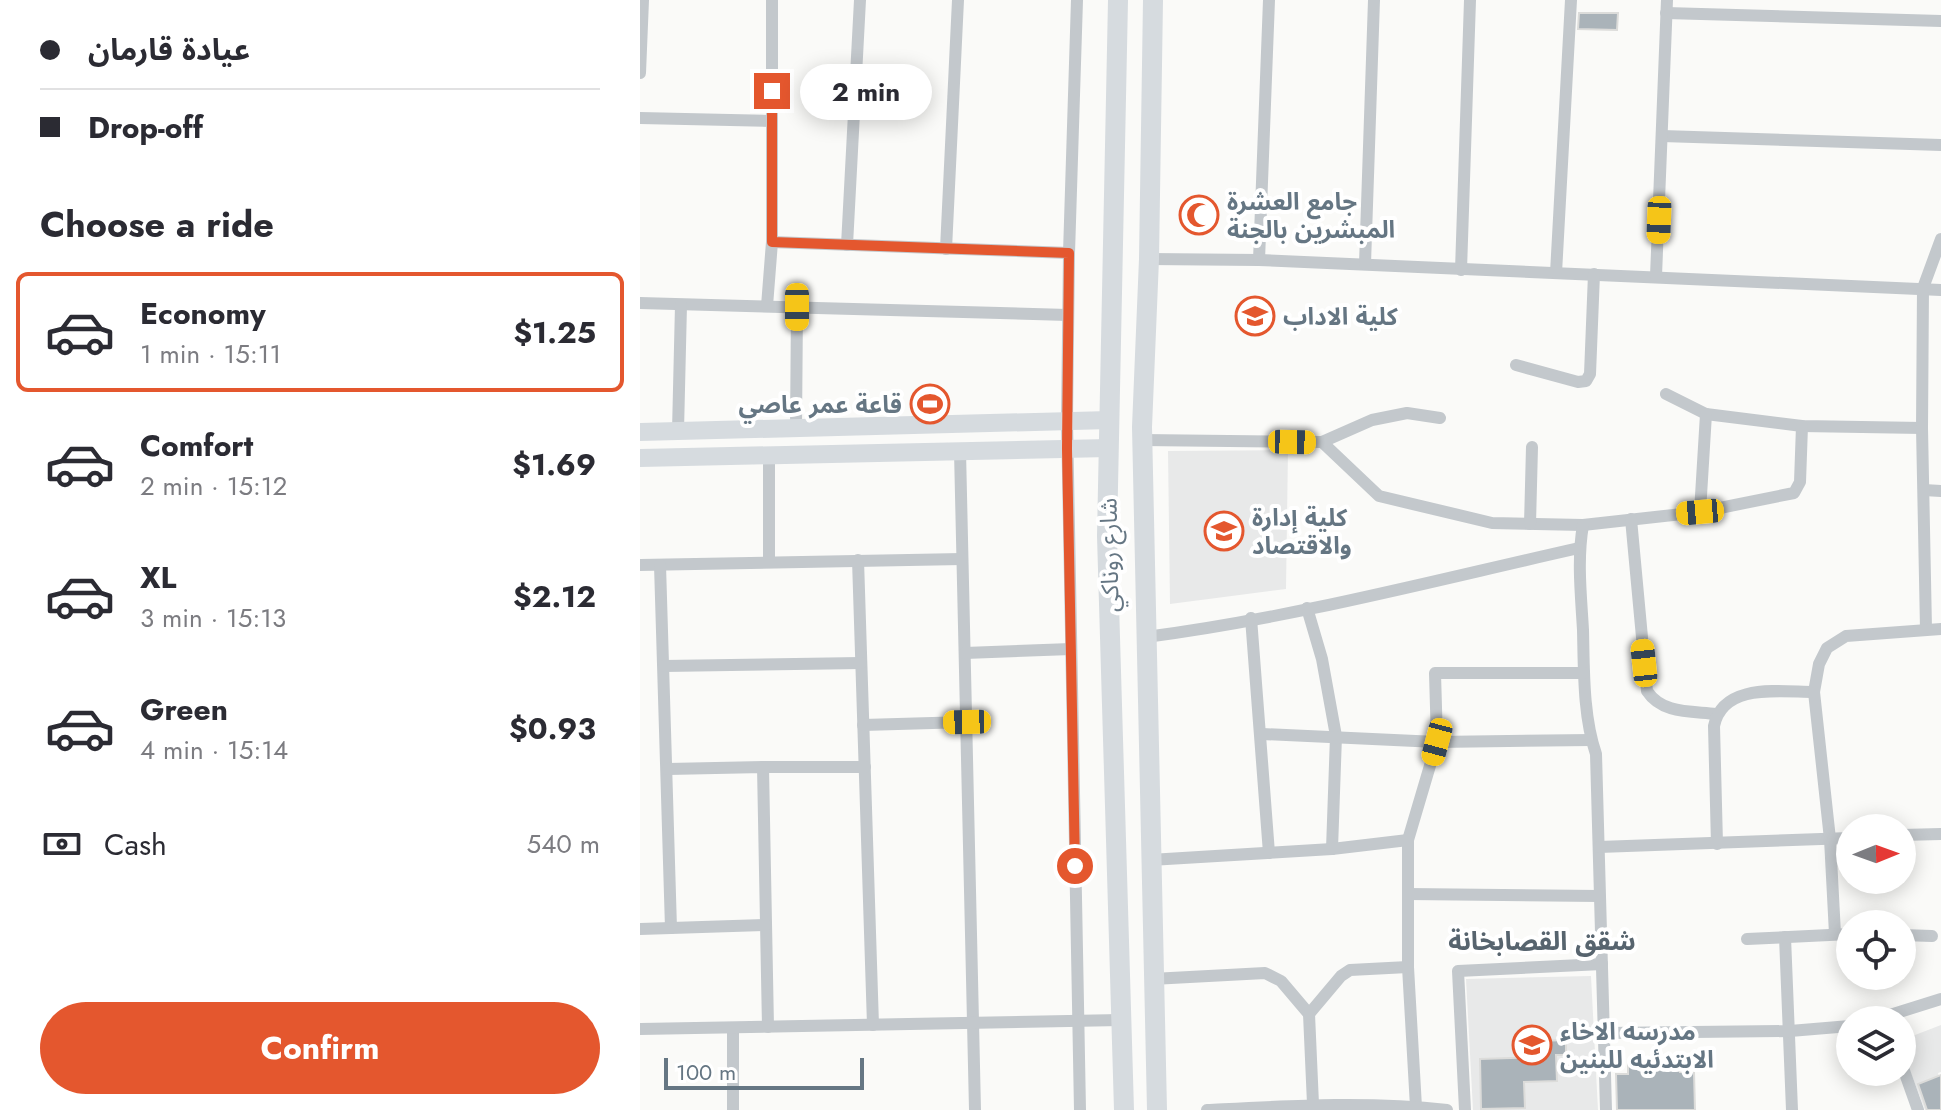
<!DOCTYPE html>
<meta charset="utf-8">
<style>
:root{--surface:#fff;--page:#f7f7f7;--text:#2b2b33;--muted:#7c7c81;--line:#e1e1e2;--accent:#e4572e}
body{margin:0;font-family:Jost,"Noto Sans Arabic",sans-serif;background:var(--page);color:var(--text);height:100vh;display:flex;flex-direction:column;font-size:30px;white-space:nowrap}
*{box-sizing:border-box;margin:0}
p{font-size:26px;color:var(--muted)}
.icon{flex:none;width:44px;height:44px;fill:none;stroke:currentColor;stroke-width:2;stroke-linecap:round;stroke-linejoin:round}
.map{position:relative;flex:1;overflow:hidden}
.side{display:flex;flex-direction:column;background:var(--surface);width:640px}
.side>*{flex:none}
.guide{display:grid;align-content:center;height:176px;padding:0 40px;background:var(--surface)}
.needle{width:52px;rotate:89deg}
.tools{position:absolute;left:1196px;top:814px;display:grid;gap:16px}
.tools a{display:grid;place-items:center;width:80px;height:80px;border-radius:50%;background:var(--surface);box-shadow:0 4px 20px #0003;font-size:40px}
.scale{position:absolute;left:24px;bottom:20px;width:200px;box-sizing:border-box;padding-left:8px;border:4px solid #657683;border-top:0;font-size:22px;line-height:28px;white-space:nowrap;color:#657683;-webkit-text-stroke:6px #fff;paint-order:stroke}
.end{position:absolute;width:36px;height:36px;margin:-18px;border:10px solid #e4572e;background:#fff;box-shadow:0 0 0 4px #fff}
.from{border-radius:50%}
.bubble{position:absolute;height:56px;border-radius:28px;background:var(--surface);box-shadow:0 4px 20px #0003;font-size:26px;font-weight:700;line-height:56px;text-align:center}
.car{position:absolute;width:24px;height:48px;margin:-24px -12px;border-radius:10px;box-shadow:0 0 6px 2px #0007;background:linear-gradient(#f5c518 24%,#345 0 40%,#f5c518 0 76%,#345 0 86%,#f5c518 0)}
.guide b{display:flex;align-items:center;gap:28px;height:76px;font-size:30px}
.guide b+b{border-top:2px solid var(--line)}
.guide i{width:20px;height:20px;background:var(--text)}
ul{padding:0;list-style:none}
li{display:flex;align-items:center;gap:24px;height:120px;margin:0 16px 12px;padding:0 24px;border:4px solid transparent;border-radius:12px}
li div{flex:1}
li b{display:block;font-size:30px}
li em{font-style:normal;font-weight:700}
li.current{border-color:var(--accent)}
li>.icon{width:72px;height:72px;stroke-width:1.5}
h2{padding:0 40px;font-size:36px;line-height:96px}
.pay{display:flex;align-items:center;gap:20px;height:88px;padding:0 40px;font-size:30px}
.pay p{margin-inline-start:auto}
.action{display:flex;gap:16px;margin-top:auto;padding:16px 40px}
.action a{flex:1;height:92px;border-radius:48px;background:var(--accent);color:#fff;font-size:32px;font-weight:700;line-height:92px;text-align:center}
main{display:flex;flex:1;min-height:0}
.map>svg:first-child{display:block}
</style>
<main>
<section class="side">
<div class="guide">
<b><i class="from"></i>عيادة قارمان</b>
<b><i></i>Drop-off</b>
</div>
<h2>Choose a ride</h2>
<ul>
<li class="current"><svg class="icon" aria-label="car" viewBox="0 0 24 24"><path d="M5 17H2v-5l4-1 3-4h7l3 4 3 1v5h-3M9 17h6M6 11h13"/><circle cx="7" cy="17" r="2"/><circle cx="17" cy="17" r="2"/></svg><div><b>Economy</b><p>1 min · 15:11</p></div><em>$1.25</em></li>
<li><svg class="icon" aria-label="car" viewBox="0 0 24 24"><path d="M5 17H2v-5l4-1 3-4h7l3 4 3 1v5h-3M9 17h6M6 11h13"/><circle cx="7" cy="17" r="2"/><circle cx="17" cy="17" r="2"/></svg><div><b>Comfort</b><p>2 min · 15:12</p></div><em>$1.69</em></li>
<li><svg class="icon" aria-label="car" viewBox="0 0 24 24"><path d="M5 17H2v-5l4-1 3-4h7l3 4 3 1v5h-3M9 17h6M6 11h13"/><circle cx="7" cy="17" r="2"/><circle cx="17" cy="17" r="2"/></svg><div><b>XL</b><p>3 min · 15:13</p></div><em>$2.12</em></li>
<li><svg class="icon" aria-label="car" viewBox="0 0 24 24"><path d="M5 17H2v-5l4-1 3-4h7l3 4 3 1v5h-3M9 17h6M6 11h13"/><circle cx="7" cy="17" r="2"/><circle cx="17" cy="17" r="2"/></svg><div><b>Green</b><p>4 min · 15:14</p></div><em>$0.93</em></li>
</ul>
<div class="pay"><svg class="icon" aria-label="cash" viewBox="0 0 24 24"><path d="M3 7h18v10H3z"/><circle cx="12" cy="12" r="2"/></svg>Cash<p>540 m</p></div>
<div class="action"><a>Confirm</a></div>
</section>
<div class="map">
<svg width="1301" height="1110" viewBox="0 0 1301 1110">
<rect width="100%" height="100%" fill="#fafaf8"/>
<!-- built -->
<g fill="#e8e9e9">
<path d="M648,450L646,589L530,604L528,451Z"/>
<path d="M951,976L958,1110H833L826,979Z"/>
<path d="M1301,1025V1072L1298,1073L1301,1083V1110H1285L1262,1050V1040Z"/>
</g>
<!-- building -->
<g fill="#aab3b9" stroke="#dcdcda" stroke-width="2">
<path d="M939,13H978L977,30L938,29Z"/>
<path d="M926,1040V1055H916L917,1081L884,1082L885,1108L841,1109L840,1059L898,1057V1041Z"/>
<path d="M1040,1061V1072H1054L1055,1110H977L976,1074H988V1063Z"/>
<path d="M1301,1075V1110H1287L1278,1084Z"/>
</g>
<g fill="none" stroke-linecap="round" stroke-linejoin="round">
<!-- street -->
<g stroke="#c3c8cc" stroke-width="12">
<path d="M437,0L429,253L427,421L440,1110"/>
<path d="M1026,13L1301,21"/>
<path d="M0,73L3,0"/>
<path d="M0,118L131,121"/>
<path d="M1022,136L1301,145"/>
<path d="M132,242L429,253"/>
<path d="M207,245L220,0"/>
<path d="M306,249L318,0"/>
<path d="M509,259L619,260L1301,290"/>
<path d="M619,260L629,0"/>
<path d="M725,264L734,0"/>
<path d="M821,270L830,0"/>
<path d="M916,273L931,0"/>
<path d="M1016,276L1027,0"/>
<path d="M0,303L428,315"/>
<path d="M127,306L132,242V0"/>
<path d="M876,365L938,382L946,381L950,374L954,274"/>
<path d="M1026,394L1066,414L1162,426L1282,428"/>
<path d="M156,428L157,307"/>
<path d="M38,431L41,305"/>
<path d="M502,440L682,442L739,496L852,523L943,525L1060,512L1154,493L1160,482L1162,426"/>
<path d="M682,442L732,420L767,413L800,418"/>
<path d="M320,451L335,1110"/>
<path d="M129,454V562"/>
<path d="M1284,490L1301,491"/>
<path d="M1060,512L1066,414"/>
<path d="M991,519L1007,691C1022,714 1051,711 1076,714"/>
<path d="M890,524L892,447"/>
<path d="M943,525C937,560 941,595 943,630C944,670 943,716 956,754L966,1110"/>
<path d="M218,560L233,1025"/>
<path d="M0,565L322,559"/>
<path d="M20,565L31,928"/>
<path d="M667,608L682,659L696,736L692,849"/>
<path d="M611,618L629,853"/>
<path d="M1286,629L1282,428L1283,288L1301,239"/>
<path d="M506,637C652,618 796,580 939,548"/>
<path d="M325,653L431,649"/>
<path d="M24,666L221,663"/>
<path d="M223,725L327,722"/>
<path d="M622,734L797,742L951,740"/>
<path d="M123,767H225"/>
<path d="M28,769L123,767L128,1027"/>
<path d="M1262,835L1301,834"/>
<path d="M1077,844L1074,726C1083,682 1141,692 1174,692"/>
<path d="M959,847L1210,838"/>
<path d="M510,860L692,849L768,840"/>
<path d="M768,894L959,896"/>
<path d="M0,929L126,925"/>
<path d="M1195,934L1190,839L1174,692L1179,664L1187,648L1206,636L1301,629"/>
<path d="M1262,935L1292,936"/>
<path d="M1145,937L1152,1110"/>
<path d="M1107,939L1210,934"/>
<path d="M512,979L625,973L641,981L669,1014L673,1104"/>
<path d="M669,1014L701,976L710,970L768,967"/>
<path d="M1234,1020L1301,999"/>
<path d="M93,1028V1110"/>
<path d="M0,1029L481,1020"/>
<path d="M966,1033L1150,1031L1210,1026"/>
<path d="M1262,1065L1278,1110"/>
<path d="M776,1107L768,967V840L797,742L795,673H944"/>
<path d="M567,1110C647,1106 727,1101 807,1110"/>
<path d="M825,1110L818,971L962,964"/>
</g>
<!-- secondary -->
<g stroke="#d6dbdf" stroke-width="18">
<path d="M0,432L470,420"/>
<path d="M0,458L469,448"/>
</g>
<!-- primary -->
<g stroke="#d6dbdf" stroke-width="20">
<path d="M478,0L467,536L484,1110"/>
<path d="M513,0L509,259L502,427L517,1110"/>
</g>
</g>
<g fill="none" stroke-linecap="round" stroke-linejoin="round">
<!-- route -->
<path stroke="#e4572e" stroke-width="10" d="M132,91V242L429,253L427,449L435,866"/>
</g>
<!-- icons -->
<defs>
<g id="mosque-ring" transform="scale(2)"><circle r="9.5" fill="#fff" stroke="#e4572e" stroke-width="1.5"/><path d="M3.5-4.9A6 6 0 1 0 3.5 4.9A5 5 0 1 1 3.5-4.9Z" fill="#e4572e"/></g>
<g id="university-ring" transform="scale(2)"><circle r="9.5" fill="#fff" stroke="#e4572e" stroke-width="1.5"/><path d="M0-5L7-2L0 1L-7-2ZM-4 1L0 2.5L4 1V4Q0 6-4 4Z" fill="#e4572e"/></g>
<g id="stadium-ring" transform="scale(2)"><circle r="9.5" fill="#fff" stroke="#e4572e" stroke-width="1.5"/><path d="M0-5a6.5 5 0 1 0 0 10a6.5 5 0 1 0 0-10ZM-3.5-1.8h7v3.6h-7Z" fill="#e4572e"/></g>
<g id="school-ring" transform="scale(2)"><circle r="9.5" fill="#fff" stroke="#e4572e" stroke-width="1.5"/><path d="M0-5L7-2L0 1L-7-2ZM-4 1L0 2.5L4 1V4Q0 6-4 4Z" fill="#e4572e"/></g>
</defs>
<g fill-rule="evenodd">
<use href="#mosque-ring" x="559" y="215"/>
<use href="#university-ring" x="615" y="316"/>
<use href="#stadium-ring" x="290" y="404"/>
<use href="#university-ring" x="584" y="531"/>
<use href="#school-ring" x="892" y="1045"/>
</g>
<g text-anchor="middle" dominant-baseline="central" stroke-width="8" stroke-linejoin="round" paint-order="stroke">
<!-- poi labels -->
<g font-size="24" font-weight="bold" fill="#657683" stroke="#fff" text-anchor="start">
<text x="587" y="201">جامع العشرة<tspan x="587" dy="28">المبشرين بالجنة</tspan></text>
<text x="643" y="316">كلية الاداب</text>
<text x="262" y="404" text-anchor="end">قاعة عمر عاصي</text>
<text x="612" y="517">كلية إدارة<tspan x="612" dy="28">والاقتصاد</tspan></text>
<text x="920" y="1031">مدرسه الاخاء<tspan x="920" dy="28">الابتدئيه للبنين</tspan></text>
</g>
<!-- street labels -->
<g font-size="24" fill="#657683" stroke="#fff">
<text transform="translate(469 555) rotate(-91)">شارع روناكي</text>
</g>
<!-- neighbourhood labels -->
<g font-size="26" font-weight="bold" fill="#57646e" stroke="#fff">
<text x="902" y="941">شقق القصابخانة</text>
</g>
</g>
</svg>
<div class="tools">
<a><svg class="needle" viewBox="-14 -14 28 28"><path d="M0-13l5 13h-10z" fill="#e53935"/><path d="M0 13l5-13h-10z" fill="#7c7c81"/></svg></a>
<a><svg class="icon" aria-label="locate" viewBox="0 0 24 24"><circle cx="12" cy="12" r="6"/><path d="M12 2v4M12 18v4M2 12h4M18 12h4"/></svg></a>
<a><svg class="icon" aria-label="layers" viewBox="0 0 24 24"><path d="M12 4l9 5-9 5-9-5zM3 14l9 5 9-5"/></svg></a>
</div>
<div class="scale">100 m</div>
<i class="end from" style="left:435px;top:866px"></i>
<i class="end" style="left:132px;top:91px"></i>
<div class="bubble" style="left:160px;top:64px;width:132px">2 min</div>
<i class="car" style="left:1019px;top:220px;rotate:182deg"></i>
<i class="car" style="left:157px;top:307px;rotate:180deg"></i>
<i class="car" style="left:652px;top:442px;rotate:91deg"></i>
<i class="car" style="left:1060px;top:512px;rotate:265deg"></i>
<i class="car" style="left:1004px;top:663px;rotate:354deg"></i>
<i class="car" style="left:327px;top:722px;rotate:269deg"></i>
<i class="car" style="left:797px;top:742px;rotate:195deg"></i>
</div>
</main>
